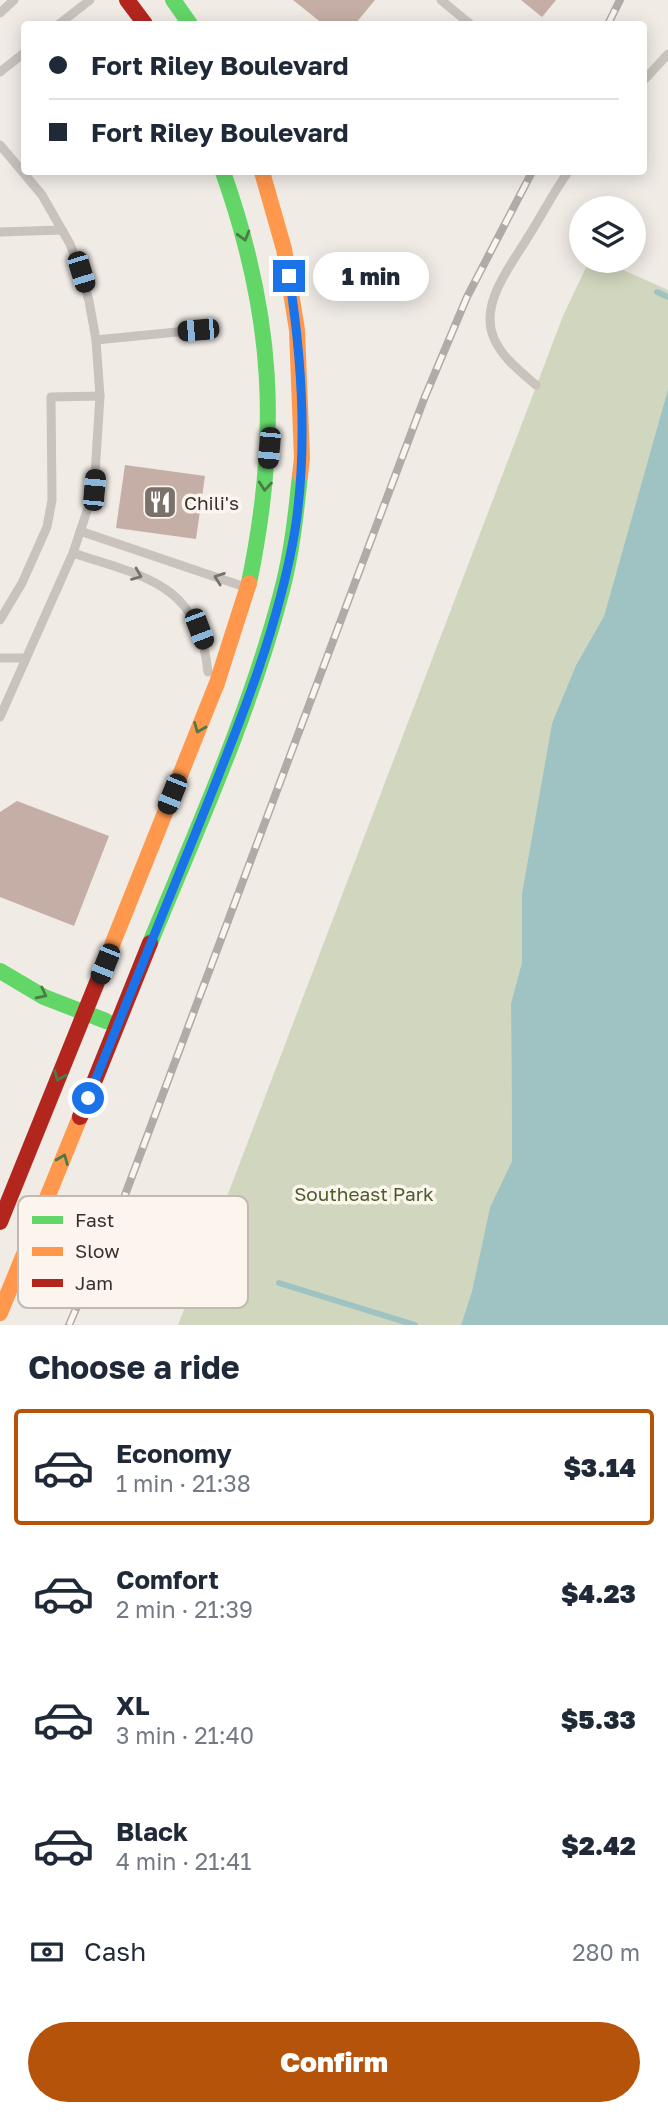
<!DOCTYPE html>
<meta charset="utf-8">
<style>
:root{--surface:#fff;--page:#f6f6f7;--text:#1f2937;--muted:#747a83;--line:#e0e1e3;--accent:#b45309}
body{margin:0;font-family:"Golos Text",sans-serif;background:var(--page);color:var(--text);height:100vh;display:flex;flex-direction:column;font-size:26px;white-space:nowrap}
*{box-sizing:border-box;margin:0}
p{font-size:23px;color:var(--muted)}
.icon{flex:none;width:38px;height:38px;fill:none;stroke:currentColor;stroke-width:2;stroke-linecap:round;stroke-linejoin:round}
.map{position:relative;height:1325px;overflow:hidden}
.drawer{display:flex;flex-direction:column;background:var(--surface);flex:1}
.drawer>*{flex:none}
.guide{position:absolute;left:21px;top:21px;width:626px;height:154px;border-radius:7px;box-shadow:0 4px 18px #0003;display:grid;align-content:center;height:154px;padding:0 28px;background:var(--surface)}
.tools{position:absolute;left:569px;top:196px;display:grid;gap:14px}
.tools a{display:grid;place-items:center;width:77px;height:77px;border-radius:50%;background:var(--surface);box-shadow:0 4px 18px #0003;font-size:35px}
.end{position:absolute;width:32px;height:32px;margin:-16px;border:9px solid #1a73e8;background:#fff;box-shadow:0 0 0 4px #fff}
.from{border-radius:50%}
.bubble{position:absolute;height:49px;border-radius:24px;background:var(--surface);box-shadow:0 4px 18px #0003;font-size:23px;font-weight:800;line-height:49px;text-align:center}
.car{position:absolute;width:21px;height:42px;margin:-21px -10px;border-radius:9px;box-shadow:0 0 5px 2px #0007;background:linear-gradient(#222 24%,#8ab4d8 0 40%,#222 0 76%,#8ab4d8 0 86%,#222 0)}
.guide b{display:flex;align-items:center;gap:24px;height:66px;font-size:26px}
.guide b+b{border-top:2px solid var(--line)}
.guide i{width:18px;height:18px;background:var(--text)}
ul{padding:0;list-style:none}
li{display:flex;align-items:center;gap:21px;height:116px;margin:0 14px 10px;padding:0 14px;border:4px solid transparent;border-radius:7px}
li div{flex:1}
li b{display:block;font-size:26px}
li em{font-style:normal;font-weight:800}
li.active{border-color:var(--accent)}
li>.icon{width:63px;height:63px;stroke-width:1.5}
h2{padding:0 28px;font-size:32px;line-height:84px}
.pay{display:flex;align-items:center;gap:18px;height:77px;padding:0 28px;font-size:26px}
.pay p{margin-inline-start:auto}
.primary-button{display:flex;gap:14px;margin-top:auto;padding:14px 28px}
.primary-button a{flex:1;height:80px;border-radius:42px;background:var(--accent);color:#fff;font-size:28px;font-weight:800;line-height:80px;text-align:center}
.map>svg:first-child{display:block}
</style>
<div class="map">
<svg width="668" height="1325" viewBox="0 0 668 1325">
<rect width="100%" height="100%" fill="#f0ebe5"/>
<!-- green -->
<path fill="#d1d7be" d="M589,261H603L668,290V389L604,616L576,665L552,723L522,893V962L511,1003L512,1161L490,1207L472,1291L461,1325H178L563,316Z"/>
<!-- water -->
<path fill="#9fc3c3" d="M668,389V1325H461L472,1291L490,1207L512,1161L511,1003L522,962V893L552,723L576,665L604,616Z"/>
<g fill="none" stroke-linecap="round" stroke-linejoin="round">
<!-- stream -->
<g stroke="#9fc3c3" stroke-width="6">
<path d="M657,292L668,297"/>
<path d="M279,1283L415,1325"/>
</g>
</g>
<!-- building -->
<g fill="#c5aea5">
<path d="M293,0H375L355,24H323Z"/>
<path d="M521,0H556L542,17Z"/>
<path d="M125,465L205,476L196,539L116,528Z"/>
<path d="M17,801L109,836L74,926L0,897V812Z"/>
</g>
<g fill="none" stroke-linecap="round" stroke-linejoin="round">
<!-- lane -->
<g stroke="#c9c2bd" stroke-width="9">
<path d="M441,0L470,24"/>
<path d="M0,13L14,0"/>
<path d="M59,24L90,0"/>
<path d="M0,72L24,53"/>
<path d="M644,80L668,54"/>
<path d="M0,145L42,195L70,244L81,272L89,301L96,340L100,396L94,490L73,553L0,717"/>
<path d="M0,232L62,230"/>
<path d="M96,340L197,330"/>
<path d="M536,385C520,371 501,357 493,336C480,302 512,264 528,237C542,215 553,193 568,172"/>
<path d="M80,531L242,586"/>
<path d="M73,553C145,577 199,583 208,672"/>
<path d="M0,620L22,583L47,527L52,500L51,397L100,396"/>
<path d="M0,658H26"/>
</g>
<!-- fast -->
<g stroke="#63d668" stroke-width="16">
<path d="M173,0L190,24"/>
<path d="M223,172C274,316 280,434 249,583"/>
<path d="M150,943C197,829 251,710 282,590C292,552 296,514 300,475"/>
<path d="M0,971L44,997L106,1021"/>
</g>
<!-- slow -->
<g stroke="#ff974d" stroke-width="16">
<path d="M262,172L284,249L297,330L302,458L300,475"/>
<path d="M104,965L217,683L249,583"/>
<path d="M0,1313L80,1117"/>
</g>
<!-- jam -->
<g stroke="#b3261e" stroke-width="16">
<path d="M127,0L145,24"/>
<path d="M80,1117L150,943"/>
<path d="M0,1222L104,965"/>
</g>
<!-- rail casing -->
<g stroke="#b1aba7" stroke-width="8">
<g id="rail">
<path d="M608,24L620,0"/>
<path d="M69,1325L125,1195L424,399L467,297L532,172"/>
</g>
</g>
<!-- rail -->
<use href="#rail" stroke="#fcf5ed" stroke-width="5" stroke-dasharray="16" stroke-linecap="butt"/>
</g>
<!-- one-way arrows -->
<defs><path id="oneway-chevron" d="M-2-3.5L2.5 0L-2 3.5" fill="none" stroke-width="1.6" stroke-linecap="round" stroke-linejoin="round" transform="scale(1.75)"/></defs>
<g stroke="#4d7a46">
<use href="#oneway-chevron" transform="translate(244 236) rotate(74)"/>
<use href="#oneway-chevron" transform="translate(265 486) rotate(95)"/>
<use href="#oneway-chevron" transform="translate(199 728) rotate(112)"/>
<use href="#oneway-chevron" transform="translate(42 994) rotate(27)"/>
<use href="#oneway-chevron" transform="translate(59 1076) rotate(113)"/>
<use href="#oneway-chevron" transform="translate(63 1159) rotate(-68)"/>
</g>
<g stroke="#7b716c">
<use href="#oneway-chevron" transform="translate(137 575) rotate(22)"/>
<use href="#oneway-chevron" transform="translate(219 578) rotate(-160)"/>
</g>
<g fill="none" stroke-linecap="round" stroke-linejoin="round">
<!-- route -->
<path stroke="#1a73e8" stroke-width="9" d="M88,1098C126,1006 163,914 200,822C238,727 278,631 295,530C308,446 302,359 289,276"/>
</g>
<!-- icons -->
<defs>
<g id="restaurant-square" transform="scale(1.75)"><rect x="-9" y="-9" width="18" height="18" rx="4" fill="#7a716b" stroke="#fcf5ed"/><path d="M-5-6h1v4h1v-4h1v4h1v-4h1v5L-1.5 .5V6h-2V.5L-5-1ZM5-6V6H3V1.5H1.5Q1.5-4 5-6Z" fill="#fff"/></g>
</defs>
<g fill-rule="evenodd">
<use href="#restaurant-square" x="160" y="502"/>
</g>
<g text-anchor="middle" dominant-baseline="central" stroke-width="7" stroke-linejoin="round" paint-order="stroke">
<!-- poi labels -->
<g font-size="19" fill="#3b2f2a" stroke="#fcf5ed" text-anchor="start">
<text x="184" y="502">Chili's</text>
</g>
<!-- park labels -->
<g font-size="19" fill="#4a5c2c" stroke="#fcf5ed">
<text x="364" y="1193">Southeast Park</text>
</g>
</g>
<!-- legend -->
<rect x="18" y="1196" width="230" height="112" rx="10" fill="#fcf5ed" stroke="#c2bab2" stroke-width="2"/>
<rect x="32" y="1216" width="31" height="8" fill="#63d668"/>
<rect x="32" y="1247" width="31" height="9" fill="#ff974d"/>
<rect x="32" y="1279" width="31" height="8" fill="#b3261e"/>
<g font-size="19" fill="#3b2f2a">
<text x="75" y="1227">Fast</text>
<text x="75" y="1258">Slow</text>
<text x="75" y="1290">Jam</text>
</g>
</svg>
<div class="tools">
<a><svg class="icon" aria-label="layers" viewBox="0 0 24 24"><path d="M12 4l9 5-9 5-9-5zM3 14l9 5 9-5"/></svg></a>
</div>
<i class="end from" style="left:88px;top:1098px"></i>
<i class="end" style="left:289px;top:276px"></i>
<div class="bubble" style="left:313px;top:252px;width:116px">1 min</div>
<i class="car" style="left:81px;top:272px;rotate:163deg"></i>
<i class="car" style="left:198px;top:330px;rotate:265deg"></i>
<i class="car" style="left:269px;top:448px;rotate:185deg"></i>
<i class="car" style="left:94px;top:490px;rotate:5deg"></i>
<i class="car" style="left:199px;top:629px;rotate:159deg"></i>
<i class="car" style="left:172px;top:794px;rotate:202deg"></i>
<i class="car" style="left:105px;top:964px;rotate:202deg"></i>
<div class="guide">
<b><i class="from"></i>Fort Riley Boulevard</b>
<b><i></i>Fort Riley Boulevard</b>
</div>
</div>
<section class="drawer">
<h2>Choose a ride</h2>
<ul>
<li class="active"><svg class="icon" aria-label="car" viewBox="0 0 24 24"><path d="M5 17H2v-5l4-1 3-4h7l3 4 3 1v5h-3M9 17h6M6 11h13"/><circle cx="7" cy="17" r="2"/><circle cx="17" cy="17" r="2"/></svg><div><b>Economy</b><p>1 min · 21:38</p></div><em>$3.14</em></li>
<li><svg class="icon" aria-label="car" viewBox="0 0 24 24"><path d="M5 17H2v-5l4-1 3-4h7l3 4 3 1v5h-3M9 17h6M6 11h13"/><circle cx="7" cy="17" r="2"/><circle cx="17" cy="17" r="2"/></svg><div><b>Comfort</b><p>2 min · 21:39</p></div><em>$4.23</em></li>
<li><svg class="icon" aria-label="car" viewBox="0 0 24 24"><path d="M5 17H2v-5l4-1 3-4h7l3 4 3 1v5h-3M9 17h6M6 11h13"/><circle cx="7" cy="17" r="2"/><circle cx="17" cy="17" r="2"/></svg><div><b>XL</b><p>3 min · 21:40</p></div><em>$5.33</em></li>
<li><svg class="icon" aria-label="car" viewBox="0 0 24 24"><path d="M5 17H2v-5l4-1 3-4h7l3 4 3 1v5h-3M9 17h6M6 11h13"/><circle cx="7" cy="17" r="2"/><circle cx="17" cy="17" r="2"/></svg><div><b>Black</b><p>4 min · 21:41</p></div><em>$2.42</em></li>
</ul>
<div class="pay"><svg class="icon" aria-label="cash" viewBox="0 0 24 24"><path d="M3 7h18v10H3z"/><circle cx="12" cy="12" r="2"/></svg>Cash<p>280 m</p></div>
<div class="primary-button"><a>Confirm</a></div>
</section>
